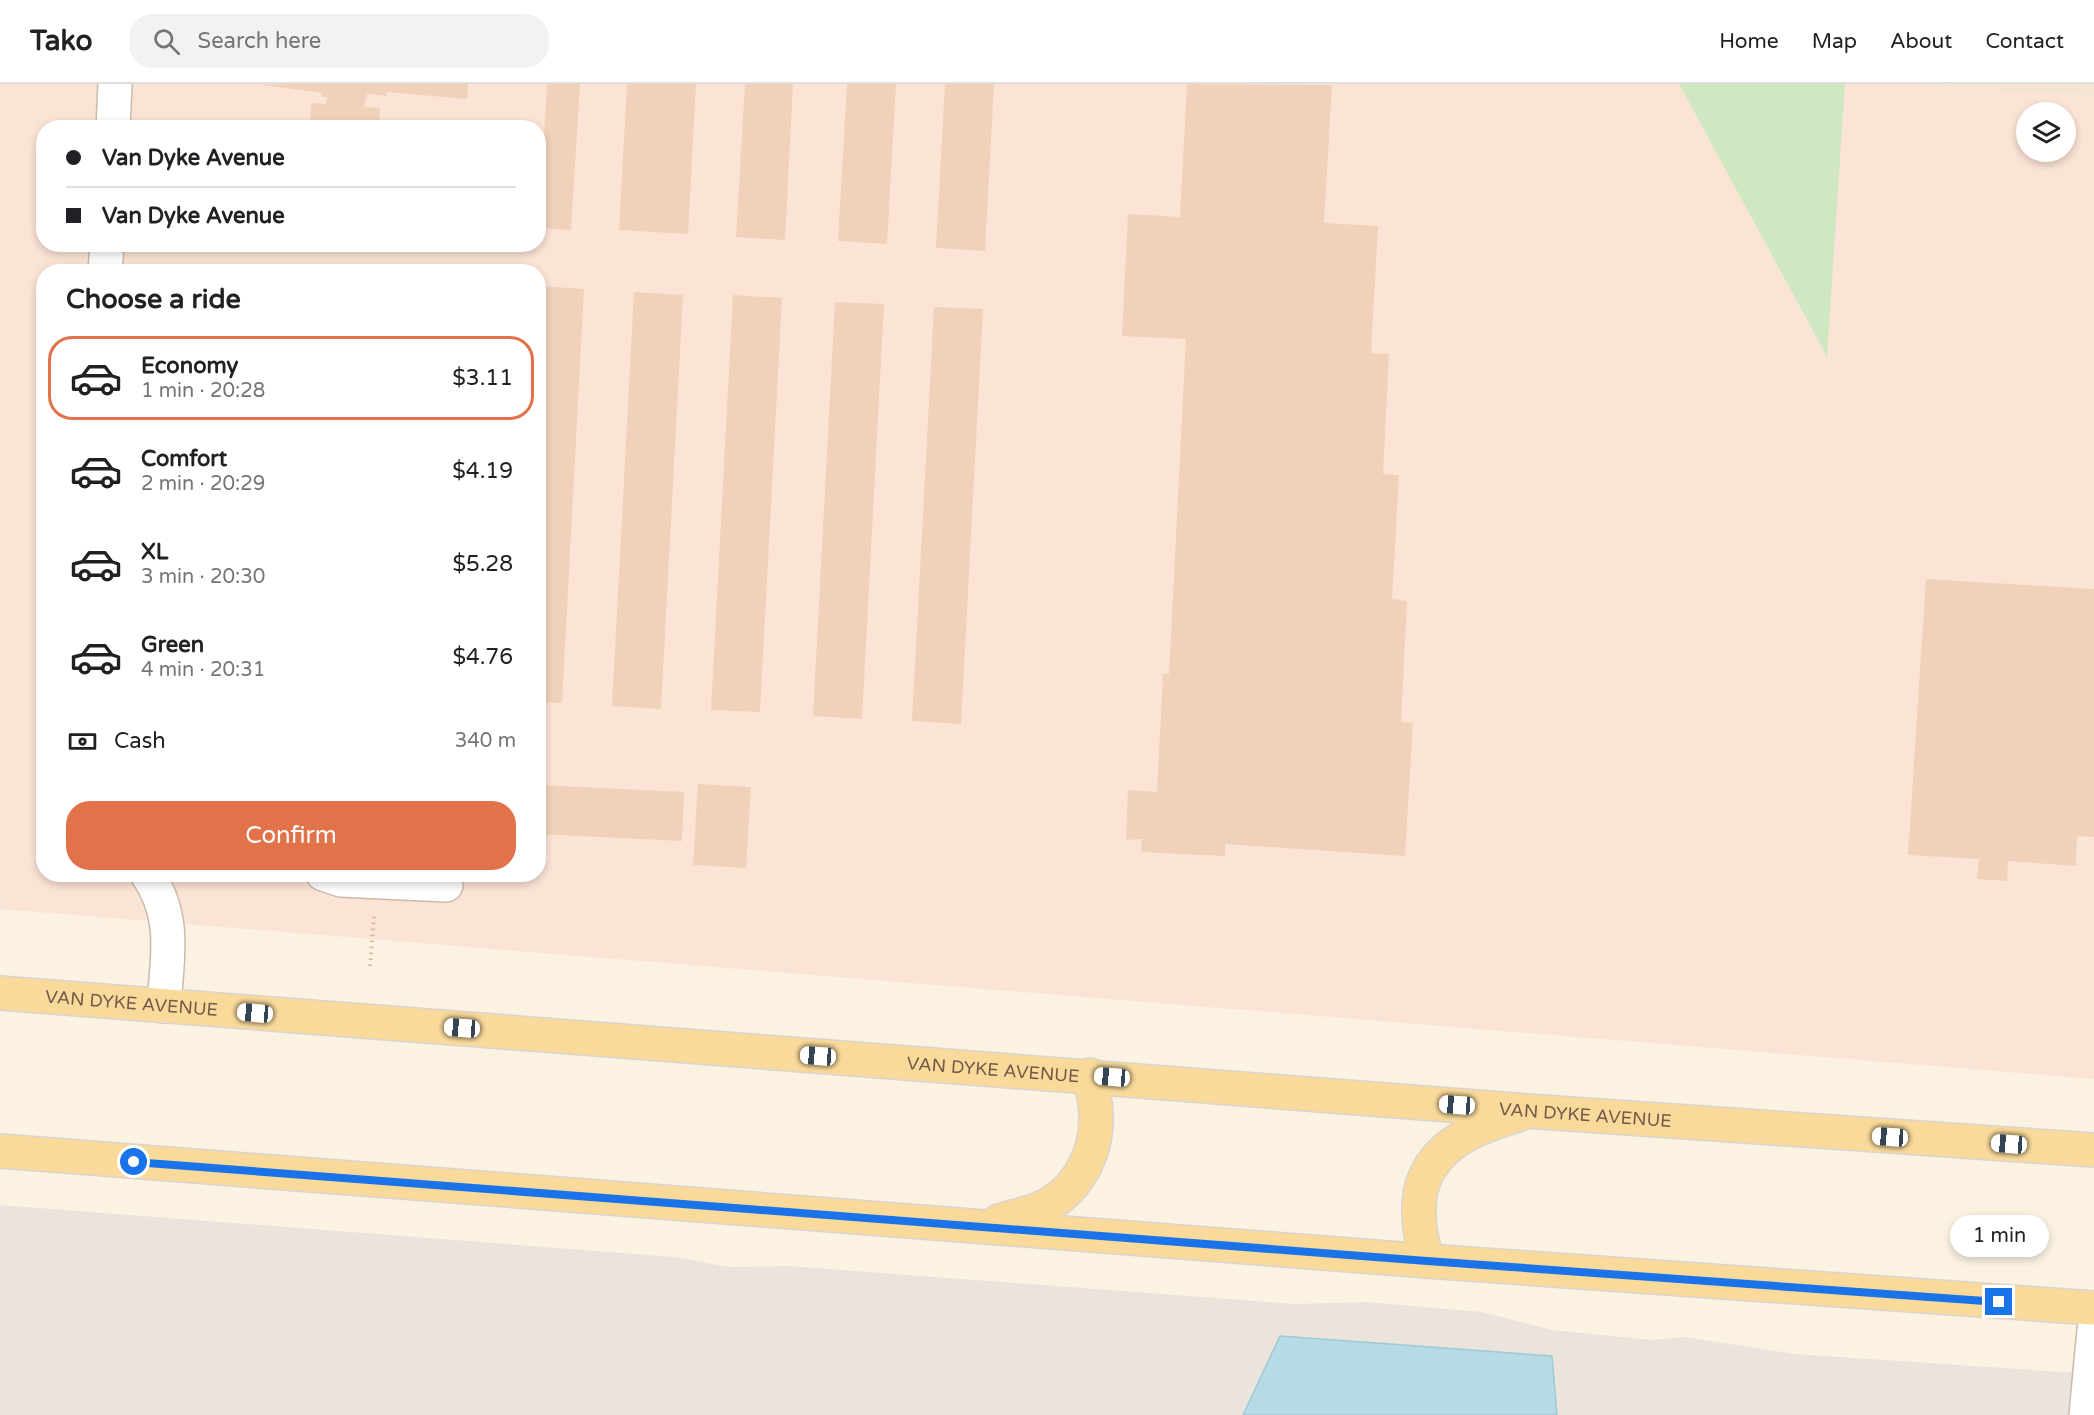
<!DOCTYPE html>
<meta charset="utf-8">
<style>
:root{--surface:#fff;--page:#f2f2f2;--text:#202124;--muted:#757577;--line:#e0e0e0;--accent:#e2724a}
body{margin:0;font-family:"Varela Round",sans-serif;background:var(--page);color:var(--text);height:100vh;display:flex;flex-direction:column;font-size:22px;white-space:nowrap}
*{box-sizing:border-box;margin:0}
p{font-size:20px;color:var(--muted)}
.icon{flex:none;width:33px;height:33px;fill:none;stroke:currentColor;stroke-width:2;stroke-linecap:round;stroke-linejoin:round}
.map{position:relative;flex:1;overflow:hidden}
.side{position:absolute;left:36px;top:180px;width:510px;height:618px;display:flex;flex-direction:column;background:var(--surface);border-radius:24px;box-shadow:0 3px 9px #0003}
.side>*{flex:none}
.banner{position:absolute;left:36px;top:36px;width:510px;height:132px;border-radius:24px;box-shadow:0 3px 9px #0003;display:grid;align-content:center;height:132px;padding:0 30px;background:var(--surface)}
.controls{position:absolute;left:2016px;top:18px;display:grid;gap:12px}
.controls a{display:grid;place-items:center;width:60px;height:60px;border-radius:50%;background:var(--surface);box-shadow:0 3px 9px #0003;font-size:30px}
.end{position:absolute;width:27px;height:27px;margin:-14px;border:8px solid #1a73e8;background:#fff;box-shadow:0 0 0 3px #fff}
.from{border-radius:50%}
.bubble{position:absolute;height:42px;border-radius:21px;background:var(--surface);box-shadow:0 3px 9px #0003;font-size:20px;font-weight:600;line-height:42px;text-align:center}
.car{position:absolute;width:18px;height:36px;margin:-18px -9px;border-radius:8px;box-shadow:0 0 4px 2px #0007;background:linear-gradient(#fff 24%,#345 0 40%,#fff 0 76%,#345 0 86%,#fff 0)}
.banner b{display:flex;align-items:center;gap:21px;height:57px;font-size:22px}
.banner b+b{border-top:2px solid var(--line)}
.banner i{width:15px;height:15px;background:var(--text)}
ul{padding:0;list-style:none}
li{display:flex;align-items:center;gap:18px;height:84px;margin:0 12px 9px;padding:0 18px;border:3px solid transparent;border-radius:24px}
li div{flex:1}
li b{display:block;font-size:22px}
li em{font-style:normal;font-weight:600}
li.selected{border-color:var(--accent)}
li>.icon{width:54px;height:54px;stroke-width:1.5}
h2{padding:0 30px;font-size:27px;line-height:72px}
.pay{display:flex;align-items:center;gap:15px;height:66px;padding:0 30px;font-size:22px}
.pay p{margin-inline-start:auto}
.cta{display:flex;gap:12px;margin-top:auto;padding:12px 30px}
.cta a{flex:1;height:69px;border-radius:24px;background:var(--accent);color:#fff;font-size:24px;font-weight:600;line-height:69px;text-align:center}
header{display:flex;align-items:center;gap:36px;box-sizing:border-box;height:84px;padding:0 30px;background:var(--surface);border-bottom:2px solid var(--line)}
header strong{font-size:28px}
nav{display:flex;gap:33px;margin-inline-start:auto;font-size:21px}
.search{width:420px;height:54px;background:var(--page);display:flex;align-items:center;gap:15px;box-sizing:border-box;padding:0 21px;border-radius:24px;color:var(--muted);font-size:22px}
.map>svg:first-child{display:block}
</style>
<header>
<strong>Tako</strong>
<div class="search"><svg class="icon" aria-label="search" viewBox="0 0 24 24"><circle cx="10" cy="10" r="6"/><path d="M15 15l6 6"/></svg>Search here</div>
<nav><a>Home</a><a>Map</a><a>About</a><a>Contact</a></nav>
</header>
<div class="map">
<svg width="2094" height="1331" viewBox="0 0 2094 1331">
<rect width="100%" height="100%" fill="#fbf2e2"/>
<!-- residential -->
<path fill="#f3e4d0" d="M1914,0H2094V12Z"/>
<!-- commercial -->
<path fill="#fbe3d5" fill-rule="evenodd" d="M0,0H1679L1826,272L1845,0H1914L2094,12V995L0,825ZM2026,28H2066V68H2026ZM44,44H538V160H44ZM44,188H538V790H44Z"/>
<!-- industrial -->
<path fill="#eae4dd" d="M0,1121L674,1173L729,1183L788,1182L1294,1220L1366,1218L1482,1228L1552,1246L1652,1256L1685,1253L1795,1270L2062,1288L2094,1287V1331H0Z"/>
<!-- green -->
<path fill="#cfe8c1" d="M1679,0H1845L1827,273Z"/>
<!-- water -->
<path fill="#b7dbe4" stroke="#9ecad5" stroke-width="1.5" d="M1280,1252L1552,1272L1557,1331H1243Z"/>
<!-- building -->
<g fill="#f0d2ba">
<path d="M256,0H468L467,15L387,8L386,12L367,10L364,23L380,24L379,44H310L311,19L326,20L327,13H322V9Z"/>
<path d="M547,0H580L571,146L539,144Z"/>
<path d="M627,0H696L688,150L619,146Z"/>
<path d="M745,0H793L785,156L736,153Z"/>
<path d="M847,0H896L887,160L838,157Z"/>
<path d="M945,0H994L985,167L936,164Z"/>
<path d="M1187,0L1332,1L1324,139L1378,142L1371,269L1389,270L1383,390L1399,391L1392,515L1407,517L1401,638L1413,639L1405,772L1225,760V772L1141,768L1142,755L1126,756L1128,706L1157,708L1163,590H1169L1186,255L1122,252L1128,130L1180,133Z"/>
<path d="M538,202L584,205L562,619L538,618Z"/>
<path d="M634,208L683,211L661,625L612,622Z"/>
<path d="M733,211L782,214L760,628L711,626Z"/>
<path d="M835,218L884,220L862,635L813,632Z"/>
<path d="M934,223L983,225L961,640L912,637Z"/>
<path d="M1926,495L2094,505V753L2077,752L2076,782L2008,777L2007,797L1977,795L1979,775L1908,771Z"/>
<path d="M698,700L751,703L746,784L693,781Z"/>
<path d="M538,701L684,708L682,757L538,750Z"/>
</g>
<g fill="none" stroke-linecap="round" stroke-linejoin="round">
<!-- minor casing -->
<g stroke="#ccbaa9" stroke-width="36">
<g id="minor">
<path d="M113,44L115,0"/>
<path d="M105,188L107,160"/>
<path d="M147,790C177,833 167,873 164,922"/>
<path d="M323,790L341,796L446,801"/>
<path d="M2086,1331L2094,1246"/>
</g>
</g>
<!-- major casing -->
<g stroke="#dad4d0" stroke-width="36">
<g id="major">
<path id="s1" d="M0,909L1527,1027L2094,1066"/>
<path d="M0,1067L1427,1177L2094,1224"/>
<path d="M999,1137C1012,1133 1026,1130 1039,1125C1076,1110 1097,1071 1096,1032C1096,1019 1092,1004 1090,991"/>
<path d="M1427,1177C1412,1124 1413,1080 1468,1050C1484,1041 1503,1036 1520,1030"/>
</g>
</g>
<!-- path -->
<path stroke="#d4b59e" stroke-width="4" stroke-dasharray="1.5 4.5" stroke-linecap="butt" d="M370,882L374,832"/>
<!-- minor -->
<use href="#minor" stroke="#fff" stroke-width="33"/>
<!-- major -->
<use href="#major" stroke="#f9da9b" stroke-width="33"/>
</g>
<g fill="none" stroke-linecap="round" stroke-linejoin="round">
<!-- route -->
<path stroke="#1a73e8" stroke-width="8" d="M134,1078L1427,1177L1999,1218"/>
</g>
<g text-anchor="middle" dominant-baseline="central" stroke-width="4.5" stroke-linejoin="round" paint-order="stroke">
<!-- street labels -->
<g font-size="18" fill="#725949" stroke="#fff6e7">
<text stroke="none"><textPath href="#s1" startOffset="132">VAN DYKE AVENUE</textPath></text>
<text stroke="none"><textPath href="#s1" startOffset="996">VAN DYKE AVENUE</textPath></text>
<text stroke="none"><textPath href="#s1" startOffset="1590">VAN DYKE AVENUE</textPath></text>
</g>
</g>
</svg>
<div class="controls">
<a><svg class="icon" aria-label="layers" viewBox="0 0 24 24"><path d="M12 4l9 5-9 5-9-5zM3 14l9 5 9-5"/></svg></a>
</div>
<i class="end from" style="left:134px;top:1078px"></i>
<i class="end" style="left:1999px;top:1218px"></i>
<div class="bubble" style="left:1950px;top:1131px;width:99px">1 min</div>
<i class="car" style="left:255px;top:929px;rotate:275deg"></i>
<i class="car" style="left:462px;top:944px;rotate:274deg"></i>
<i class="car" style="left:818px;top:972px;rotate:274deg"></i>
<i class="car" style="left:1112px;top:993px;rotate:275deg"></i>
<i class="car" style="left:1457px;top:1021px;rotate:274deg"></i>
<i class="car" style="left:1890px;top:1053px;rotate:274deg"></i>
<i class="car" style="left:2009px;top:1060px;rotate:274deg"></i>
<div class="banner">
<b><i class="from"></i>Van Dyke Avenue</b>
<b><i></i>Van Dyke Avenue</b>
</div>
<section class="side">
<h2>Choose a ride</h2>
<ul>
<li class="selected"><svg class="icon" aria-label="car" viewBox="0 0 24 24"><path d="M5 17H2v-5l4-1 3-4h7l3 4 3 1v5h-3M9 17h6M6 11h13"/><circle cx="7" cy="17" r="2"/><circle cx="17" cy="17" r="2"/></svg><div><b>Economy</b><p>1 min · 20:28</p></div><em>$3.11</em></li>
<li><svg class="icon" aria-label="car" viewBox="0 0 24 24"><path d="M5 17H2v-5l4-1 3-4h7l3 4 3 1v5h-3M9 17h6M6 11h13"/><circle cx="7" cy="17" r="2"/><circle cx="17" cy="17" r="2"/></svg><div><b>Comfort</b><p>2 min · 20:29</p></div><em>$4.19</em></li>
<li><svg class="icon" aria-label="car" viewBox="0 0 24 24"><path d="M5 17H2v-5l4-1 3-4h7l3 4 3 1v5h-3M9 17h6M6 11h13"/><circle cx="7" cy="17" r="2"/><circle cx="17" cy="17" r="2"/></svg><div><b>XL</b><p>3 min · 20:30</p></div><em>$5.28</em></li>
<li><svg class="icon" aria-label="car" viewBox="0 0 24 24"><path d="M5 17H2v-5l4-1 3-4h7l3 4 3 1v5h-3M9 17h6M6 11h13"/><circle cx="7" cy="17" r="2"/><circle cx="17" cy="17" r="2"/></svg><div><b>Green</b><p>4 min · 20:31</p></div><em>$4.76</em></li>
</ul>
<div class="pay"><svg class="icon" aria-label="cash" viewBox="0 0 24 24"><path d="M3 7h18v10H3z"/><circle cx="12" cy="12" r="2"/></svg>Cash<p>340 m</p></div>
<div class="cta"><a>Confirm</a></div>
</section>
</div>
